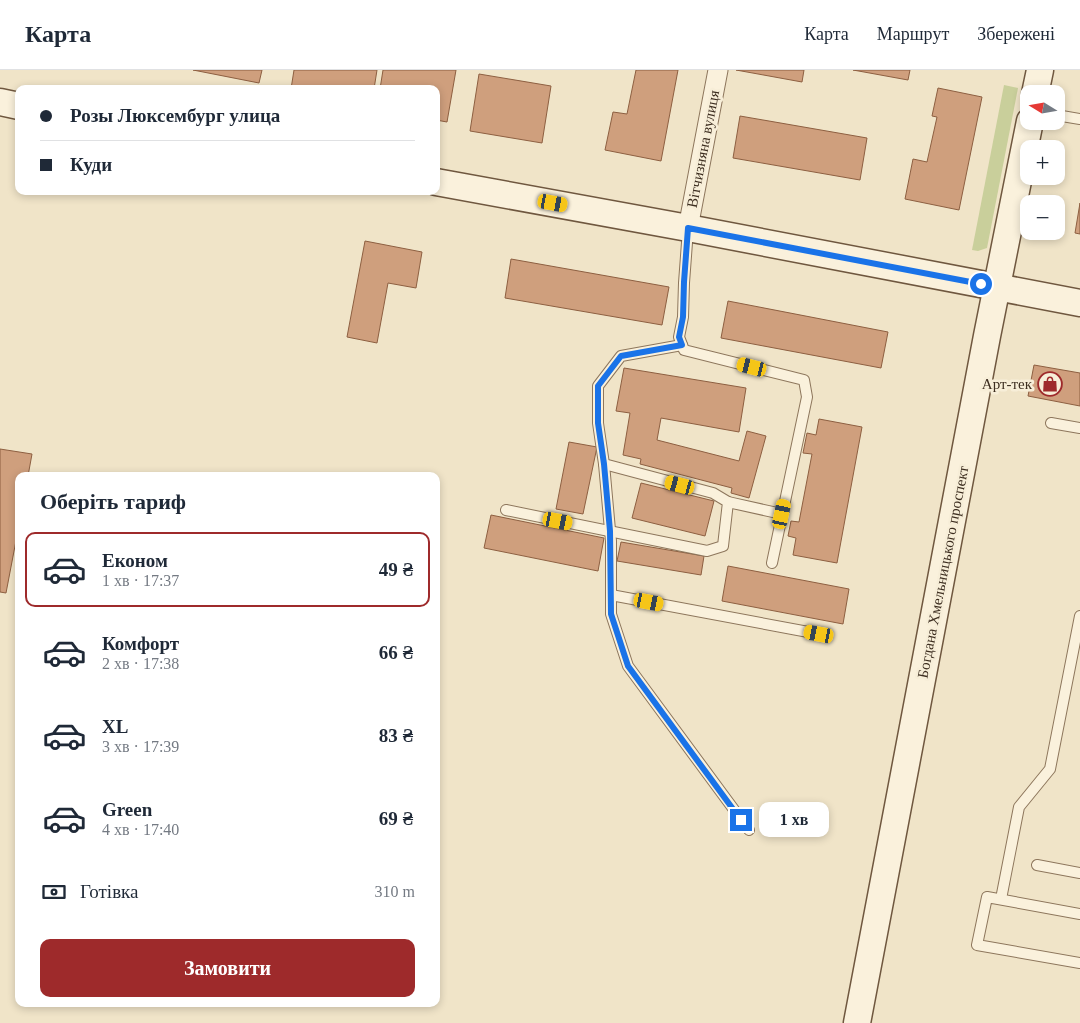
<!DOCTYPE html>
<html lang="uk">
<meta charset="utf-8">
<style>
:root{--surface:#fff;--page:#f6f6f7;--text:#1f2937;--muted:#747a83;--line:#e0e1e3;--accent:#9e2a2b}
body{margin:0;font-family:Georgia,serif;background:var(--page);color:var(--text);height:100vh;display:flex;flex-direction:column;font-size:19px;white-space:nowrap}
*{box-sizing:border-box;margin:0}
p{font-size:16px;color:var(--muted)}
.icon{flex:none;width:28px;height:28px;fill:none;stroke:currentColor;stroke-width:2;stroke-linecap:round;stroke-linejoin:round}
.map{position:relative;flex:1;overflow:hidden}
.side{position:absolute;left:15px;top:402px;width:425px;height:535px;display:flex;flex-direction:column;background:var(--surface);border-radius:10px;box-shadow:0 2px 8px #0003}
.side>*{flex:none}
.top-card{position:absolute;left:15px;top:15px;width:425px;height:110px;border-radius:10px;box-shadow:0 2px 8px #0003;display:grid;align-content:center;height:110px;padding:0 25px;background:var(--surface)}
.needle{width:32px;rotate:281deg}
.controls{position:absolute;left:1020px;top:15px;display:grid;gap:10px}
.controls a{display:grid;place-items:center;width:45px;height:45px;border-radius:10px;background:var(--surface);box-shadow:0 2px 8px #0003;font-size:25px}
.end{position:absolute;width:22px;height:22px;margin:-11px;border:6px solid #1a73e8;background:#fff;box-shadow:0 0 0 2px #fff}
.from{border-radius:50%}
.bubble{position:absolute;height:35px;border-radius:10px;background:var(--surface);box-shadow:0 2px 8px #0003;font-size:16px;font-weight:700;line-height:35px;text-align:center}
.car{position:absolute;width:15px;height:30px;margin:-15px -8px;border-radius:6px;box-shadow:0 0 4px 1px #0007;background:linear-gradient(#f5c518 24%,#345 0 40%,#f5c518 0 76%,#345 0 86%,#f5c518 0)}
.top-card b{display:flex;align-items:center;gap:18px;height:48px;font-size:19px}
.top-card b+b{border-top:1px solid var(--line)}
.top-card i{width:12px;height:12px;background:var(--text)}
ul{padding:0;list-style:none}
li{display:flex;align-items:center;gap:15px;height:75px;margin:0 10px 8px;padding:0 15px;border:2px solid transparent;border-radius:10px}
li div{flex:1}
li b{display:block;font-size:19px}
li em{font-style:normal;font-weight:700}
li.selected{border-color:var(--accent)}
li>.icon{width:45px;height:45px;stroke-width:1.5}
h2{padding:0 25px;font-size:22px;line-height:60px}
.pay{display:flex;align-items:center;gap:12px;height:55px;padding:0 25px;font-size:19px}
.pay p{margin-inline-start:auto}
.cta{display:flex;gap:10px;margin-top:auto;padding:10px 25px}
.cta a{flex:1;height:58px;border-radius:10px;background:var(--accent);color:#fff;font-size:20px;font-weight:700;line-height:58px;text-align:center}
header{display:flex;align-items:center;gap:30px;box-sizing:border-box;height:70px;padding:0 25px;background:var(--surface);border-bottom:1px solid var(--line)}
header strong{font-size:24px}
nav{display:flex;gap:28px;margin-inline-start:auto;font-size:18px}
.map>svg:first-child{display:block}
</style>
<header>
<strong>Карта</strong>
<nav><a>Карта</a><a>Маршрут</a><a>Збережені</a></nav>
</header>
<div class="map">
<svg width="1080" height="953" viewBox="0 0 1080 953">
<rect width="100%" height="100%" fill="#f0e4c8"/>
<!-- green -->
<path fill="#c9cf9b" d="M1004,15L1018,18L987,178L978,181L972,180Z"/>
<!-- building -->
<g fill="#cf9f7d" stroke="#8d5f41">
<path d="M193,0H262L259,13Z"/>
<path d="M294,0H377L374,19H291Z"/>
<path d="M383,0H456L447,52L436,50V19H380Z"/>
<path d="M636,0H678L661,91L605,80L613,42L627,44Z"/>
<path d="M736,0H804L802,12Z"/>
<path d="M853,0H910L908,10Z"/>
<path d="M479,4L551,16L542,73L470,61Z"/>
<path d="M938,18L982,27L959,140L905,129L913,89L927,92L937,47L932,46Z"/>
<path d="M740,46L867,68L860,110L733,88Z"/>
<path d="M1080,133V164L1075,163Z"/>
<path d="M365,171L422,182L416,218L388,213L377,273L347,267Z"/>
<path d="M511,189L669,217L662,255L505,228Z"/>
<path d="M728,231L888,262L881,298L721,268Z"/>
<path d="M1034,295L1080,303V336L1028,326Z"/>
<path d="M624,298L746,318L739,362L661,348L657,370L739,391L747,361L766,366L749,428L731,423L732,418L640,394L641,389L623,385L630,343L616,341Z"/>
<path d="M819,349L862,357L837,493L793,485L796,468L788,466L791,451L799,452L812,384L803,383L807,363L816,365Z"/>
<path d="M569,372L597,377L583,444L556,439Z"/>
<path d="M0,379L32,384L28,406H19V455L6,523L0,522Z"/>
<path d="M641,413L714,431L705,466L632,448Z"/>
<path d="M491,445L604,468L598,501L484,478Z"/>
<path d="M621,472L704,486L701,505L617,491Z"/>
<path d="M728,496L849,519L843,554L722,531Z"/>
</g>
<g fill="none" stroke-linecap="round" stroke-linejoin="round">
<!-- lane casing -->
<g stroke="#8d765c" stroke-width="12">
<g id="lane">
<path d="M1056,45L1080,49"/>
<path d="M688,159L684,213L683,247L679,267L684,280L804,310L807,327L772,493"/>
<path d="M682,275L621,286L598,316V353L604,394L611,471V544L628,596L749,760"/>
<path d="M1051,353L1080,358"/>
<path d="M728,432L782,444"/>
<path d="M506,440L707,481L723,476L728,432L713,423L604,394"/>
<path d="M611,525L819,564"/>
<path d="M1037,795L1080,803"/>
<path d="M1001,829L1019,737L1050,699L1080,546"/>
<path d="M1080,844L987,827L977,875L1080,893"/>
</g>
</g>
<!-- street casing -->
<g stroke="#8d765c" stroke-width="21">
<path id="street" d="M688,158L718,0"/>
</g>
<!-- secondary casing -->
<g stroke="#6f573f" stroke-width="29">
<g id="secondary">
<path d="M1035,24L1040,0"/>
<path d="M0,32L19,36"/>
<path d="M436,112L688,158L1080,233"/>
<path d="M857,953L987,266L1030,51"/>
</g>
</g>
<!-- lane -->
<use href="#lane" stroke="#faf1dc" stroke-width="10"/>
<!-- street -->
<use href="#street" stroke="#faf1dc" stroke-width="19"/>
<!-- secondary -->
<use href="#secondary" stroke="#faf1dc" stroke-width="26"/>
</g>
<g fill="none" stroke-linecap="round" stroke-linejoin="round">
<!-- route -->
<path stroke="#1a73e8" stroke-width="6" d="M741,750L628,596L611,544L610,461L604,394L598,353V316L621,286L682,275L679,267L683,247L684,212L688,158L981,214"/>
</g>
<!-- icons -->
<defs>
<g id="shop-ring" transform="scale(1.25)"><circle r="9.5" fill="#f7eed8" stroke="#9e2a2b" stroke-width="1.5"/><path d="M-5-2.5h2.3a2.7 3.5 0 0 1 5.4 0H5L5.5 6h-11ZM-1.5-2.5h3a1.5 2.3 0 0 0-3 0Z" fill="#9e2a2b"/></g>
</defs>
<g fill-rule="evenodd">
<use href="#shop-ring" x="1050" y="314"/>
</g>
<g text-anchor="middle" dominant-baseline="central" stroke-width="5" stroke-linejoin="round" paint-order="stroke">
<!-- street labels -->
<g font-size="15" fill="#3d2e20" stroke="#f7eed8">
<text transform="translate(703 79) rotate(-79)">Вітчизняна вулиця</text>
<text transform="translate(943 502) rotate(-79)">Богдана Хмельницького проспект</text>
</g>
<!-- poi labels -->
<g font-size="15" fill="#3d2e20" stroke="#f7eed8" text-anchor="end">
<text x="1032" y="314">Арт-тек</text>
</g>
</g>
</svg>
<div class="controls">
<a><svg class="needle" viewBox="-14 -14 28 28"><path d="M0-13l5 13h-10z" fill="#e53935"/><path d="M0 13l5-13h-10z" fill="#747a83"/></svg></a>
<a>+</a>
<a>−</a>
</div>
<i class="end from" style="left:981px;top:214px"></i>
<i class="end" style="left:741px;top:750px"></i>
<div class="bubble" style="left:759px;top:732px;width:70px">1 хв</div>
<i class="car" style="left:553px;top:133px;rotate:100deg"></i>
<i class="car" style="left:752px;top:297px;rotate:284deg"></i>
<i class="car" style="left:680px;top:415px;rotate:285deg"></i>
<i class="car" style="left:782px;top:444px;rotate:12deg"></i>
<i class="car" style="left:558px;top:451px;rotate:101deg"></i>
<i class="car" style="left:649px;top:532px;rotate:101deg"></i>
<i class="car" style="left:819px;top:564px;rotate:281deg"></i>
<div class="top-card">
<b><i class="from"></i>Розы Люксембург улица</b>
<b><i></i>Куди</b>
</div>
<section class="side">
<h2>Оберіть тариф</h2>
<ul>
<li class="selected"><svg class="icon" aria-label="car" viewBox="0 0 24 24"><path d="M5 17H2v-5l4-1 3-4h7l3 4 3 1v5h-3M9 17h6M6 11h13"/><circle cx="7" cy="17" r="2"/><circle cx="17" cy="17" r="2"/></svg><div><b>Економ</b><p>1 хв · 17:37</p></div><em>49 ₴</em></li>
<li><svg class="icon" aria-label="car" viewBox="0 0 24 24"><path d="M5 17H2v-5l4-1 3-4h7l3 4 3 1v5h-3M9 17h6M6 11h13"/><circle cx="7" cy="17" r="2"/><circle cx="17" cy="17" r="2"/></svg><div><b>Комфорт</b><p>2 хв · 17:38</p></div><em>66 ₴</em></li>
<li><svg class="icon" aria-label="car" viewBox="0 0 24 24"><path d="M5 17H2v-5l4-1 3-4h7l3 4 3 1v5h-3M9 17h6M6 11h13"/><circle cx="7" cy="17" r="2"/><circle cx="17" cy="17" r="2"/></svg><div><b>XL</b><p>3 хв · 17:39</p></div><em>83 ₴</em></li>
<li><svg class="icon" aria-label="car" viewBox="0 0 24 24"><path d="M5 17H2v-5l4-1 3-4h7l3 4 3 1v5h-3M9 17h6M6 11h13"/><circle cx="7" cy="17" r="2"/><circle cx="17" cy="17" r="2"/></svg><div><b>Green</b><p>4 хв · 17:40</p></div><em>69 ₴</em></li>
</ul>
<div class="pay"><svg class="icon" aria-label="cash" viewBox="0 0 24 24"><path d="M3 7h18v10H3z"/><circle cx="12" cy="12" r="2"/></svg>Готівка<p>310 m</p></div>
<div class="cta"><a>Замовити</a></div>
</section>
</div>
